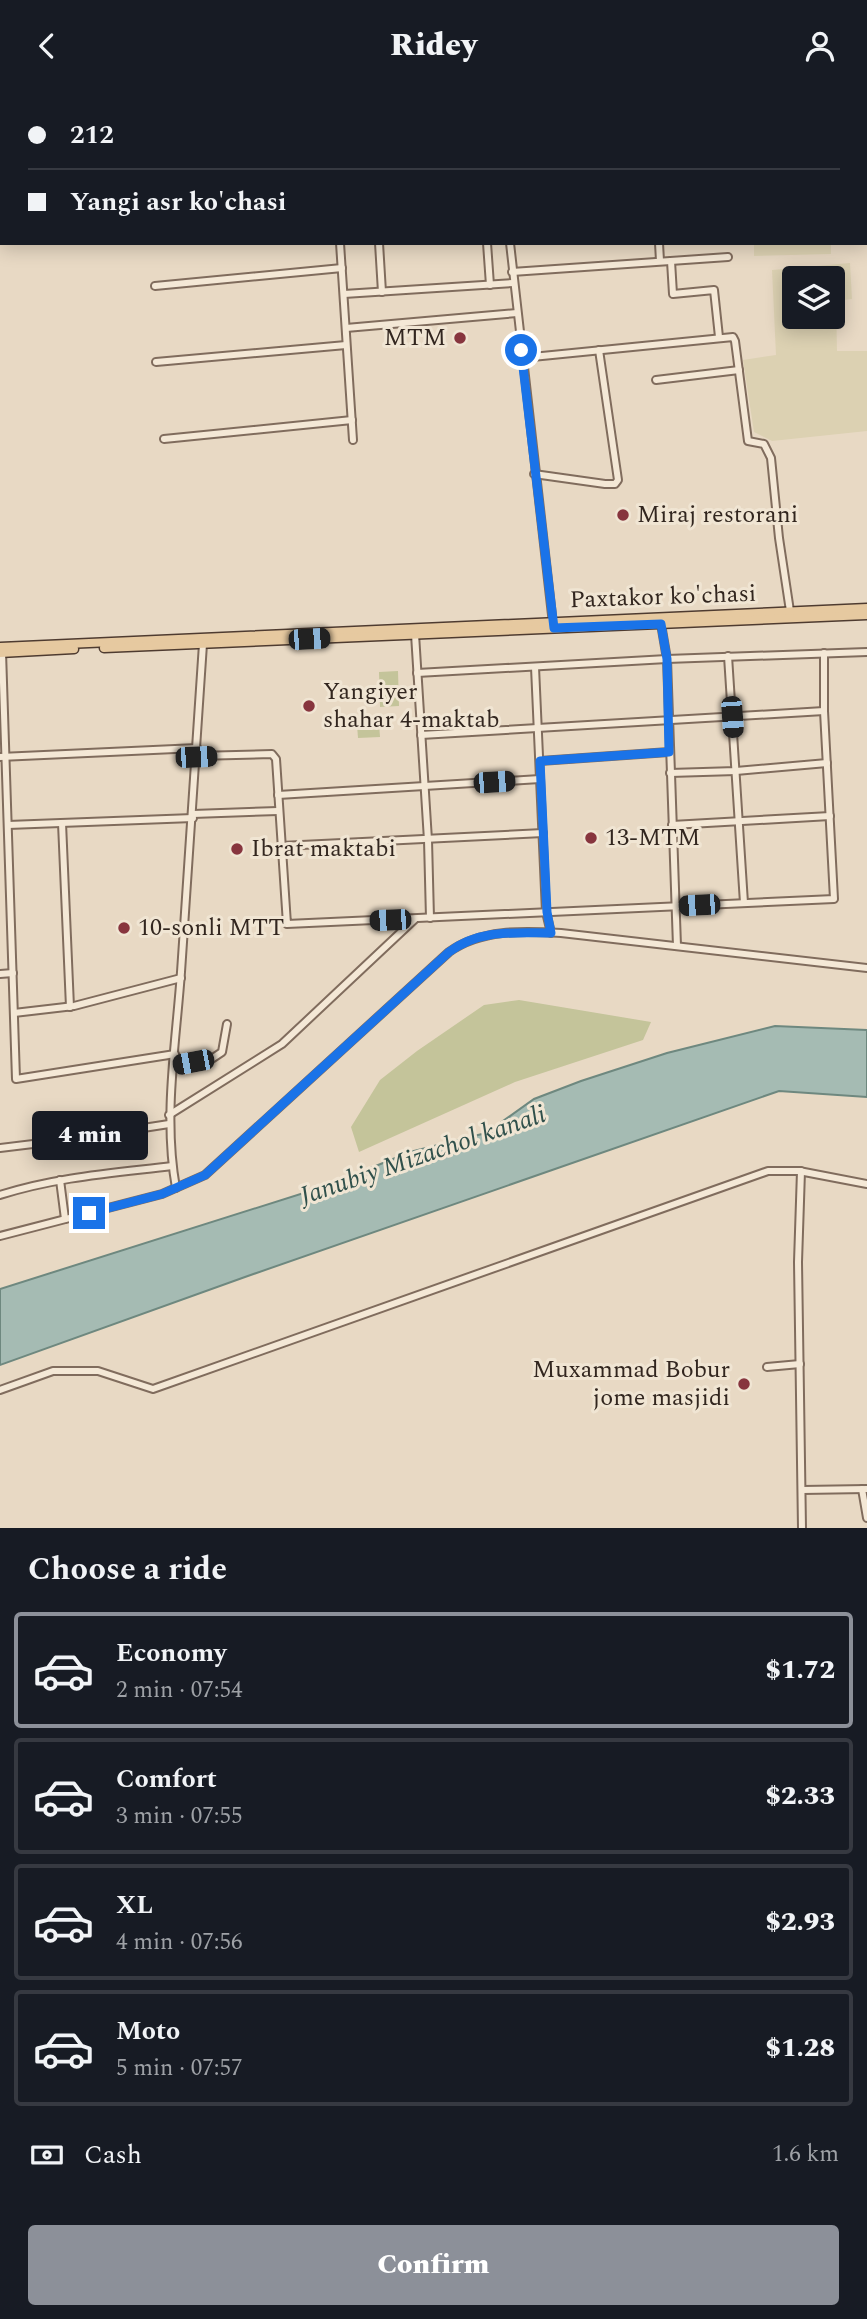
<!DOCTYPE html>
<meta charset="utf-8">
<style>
:root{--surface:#171b24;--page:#20242c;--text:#f1f3f6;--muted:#9ea1a6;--line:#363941;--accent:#8c9099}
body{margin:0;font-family:Spectral,serif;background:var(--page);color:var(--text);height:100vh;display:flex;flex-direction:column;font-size:26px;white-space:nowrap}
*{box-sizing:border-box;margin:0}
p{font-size:23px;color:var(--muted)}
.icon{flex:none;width:38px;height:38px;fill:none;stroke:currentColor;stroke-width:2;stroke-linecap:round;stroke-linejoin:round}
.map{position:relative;height:1437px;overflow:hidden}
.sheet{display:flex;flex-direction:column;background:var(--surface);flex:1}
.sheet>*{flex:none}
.guide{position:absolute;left:0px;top:0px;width:868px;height:154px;box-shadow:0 4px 18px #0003;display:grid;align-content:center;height:154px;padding:0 28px;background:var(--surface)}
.controls{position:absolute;left:782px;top:175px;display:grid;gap:14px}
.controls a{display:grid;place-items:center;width:63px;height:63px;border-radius:7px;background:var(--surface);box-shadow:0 4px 18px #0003;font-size:35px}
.end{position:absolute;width:32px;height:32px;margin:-16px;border:9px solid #1a73e8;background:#fff;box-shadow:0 0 0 4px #fff}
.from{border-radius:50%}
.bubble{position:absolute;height:49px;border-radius:7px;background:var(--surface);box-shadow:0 4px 18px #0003;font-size:23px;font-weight:800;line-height:49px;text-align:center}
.car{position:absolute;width:21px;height:42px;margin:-21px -10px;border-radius:9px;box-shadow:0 0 5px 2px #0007;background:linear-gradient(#222 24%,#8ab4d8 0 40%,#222 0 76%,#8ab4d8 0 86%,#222 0)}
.guide b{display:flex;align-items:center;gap:24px;height:66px;font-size:26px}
.guide b+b{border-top:2px solid var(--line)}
.guide i{width:18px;height:18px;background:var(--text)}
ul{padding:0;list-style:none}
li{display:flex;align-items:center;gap:21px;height:116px;margin:0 14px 10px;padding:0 14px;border:4px solid var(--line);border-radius:7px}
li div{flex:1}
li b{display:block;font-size:26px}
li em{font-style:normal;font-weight:800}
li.on{border-color:var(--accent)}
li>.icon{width:63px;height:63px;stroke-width:1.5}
h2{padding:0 28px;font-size:32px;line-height:84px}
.pay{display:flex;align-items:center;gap:18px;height:77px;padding:0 28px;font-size:26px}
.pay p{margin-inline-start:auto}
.cta{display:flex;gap:14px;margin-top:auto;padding:14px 28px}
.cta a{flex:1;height:80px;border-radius:7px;background:var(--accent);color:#fff;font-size:28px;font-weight:800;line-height:80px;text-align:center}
header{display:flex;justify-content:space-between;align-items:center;height:91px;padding:0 28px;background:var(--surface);font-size:32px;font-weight:800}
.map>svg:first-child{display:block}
</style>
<header><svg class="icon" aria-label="back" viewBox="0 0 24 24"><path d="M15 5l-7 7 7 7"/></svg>Ridey<svg class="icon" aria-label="person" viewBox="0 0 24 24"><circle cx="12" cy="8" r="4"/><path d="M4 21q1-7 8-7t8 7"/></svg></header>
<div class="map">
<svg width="867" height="1437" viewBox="0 0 867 1437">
<rect width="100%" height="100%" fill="#e8d9c4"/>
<!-- farmland -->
<g fill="#dcd1b2" fill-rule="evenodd">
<path d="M754,152H831V163L754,165Z"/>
<path d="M850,172L852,208L836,210L837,260H867V340L772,350L754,341L743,269L776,264L772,179ZM833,187V226H794V187Z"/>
</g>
<!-- green -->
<g fill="#c4c49a">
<path d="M398,580L399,615L380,616L379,581Z"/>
<path d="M379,632L380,646L358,647L357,634Z"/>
<path d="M519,909L651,931L643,949L515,991L359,1061L351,1036L380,989L417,960L484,914Z"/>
</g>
<!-- water -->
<path fill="#a5bbb3" stroke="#6e887f" stroke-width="2" d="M775,935L867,939V1006L779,1000L245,1186L0,1274V1198L329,1094L410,1061L486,1042L534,1008L581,990L667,962Z"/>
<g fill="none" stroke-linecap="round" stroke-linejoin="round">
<!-- minor casing -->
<g stroke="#806c5d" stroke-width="10">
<g id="minor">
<path d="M347,0V2"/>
<path d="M498,0V2"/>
<path d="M654,0V2"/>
<path d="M375,2L398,0"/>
<path d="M340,152L353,349"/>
<path d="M379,152L382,201"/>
<path d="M487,152L490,194"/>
<path d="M510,152L553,533"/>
<path d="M659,152L660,170"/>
<path d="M671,170L673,203L714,199L719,246"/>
<path d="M512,181L728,166"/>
<path d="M155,195L342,177"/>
<path d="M344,203L513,192"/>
<path d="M346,237L517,222"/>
<path d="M522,267L733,246L735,250L748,350L764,353L771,367L779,447L790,520"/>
<path d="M156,271L346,254"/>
<path d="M656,289L739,279"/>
<path d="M164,348L352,329"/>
<path d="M534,383L605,393H615L618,389L599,259"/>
<path d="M661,533L667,568L677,855"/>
<path d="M415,543L428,749L430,827"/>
<path d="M2,561L16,988L175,963"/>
<path d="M728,565L744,812"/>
<path d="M535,576L546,821L551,842"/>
<path d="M417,582L667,568L867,561"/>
<path d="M421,644L824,620"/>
<path d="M196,665L272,663L276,668L287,833L834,808L824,620V562"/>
<path d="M0,666L197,657"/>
<path d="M540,670L669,661"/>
<path d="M670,682L736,680L827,672"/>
<path d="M278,704L540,688"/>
<path d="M193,723L278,720"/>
<path d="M62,732L70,916"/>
<path d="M8,734L193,727"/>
<path d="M672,734L830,725"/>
<path d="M281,755L543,742"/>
<path d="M0,883L13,882"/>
<path d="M14,922L74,915L181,887"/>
<path d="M174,975L213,967L222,961L227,933"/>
<path d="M169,1024L282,953L415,828"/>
<path d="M0,1057L66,1049L169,1033"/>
<path d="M801,1080L798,1171L802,1437"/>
<path d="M60,1089L65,1128"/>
<path d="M176,1097C163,1025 176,953 181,881C189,771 196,662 203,553"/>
<path d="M0,1104C56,1086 114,1082 172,1075"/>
<path d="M0,1145L162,1103L205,1084L449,861C481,838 522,840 561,842L867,877"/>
<path d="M767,1276L800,1273"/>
<path d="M0,1299L53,1280H98L153,1298L768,1080H799L867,1093"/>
<path d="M862,1398L867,1427"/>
<path d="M802,1399L867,1398"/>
</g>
</g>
<!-- major casing -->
<g stroke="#4e3b30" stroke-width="11">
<g id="major">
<path d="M0,556L867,517"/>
<path d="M104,557L867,524"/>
<path d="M0,562L74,558"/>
</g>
</g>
<!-- minor -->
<use href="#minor" stroke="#f4e8d6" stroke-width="6"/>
<!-- major -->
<use href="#major" stroke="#e6c9a0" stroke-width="8"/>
</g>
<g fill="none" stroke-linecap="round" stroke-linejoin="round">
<!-- route -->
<path stroke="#1a73e8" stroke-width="9" d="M89,1122L162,1103L205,1084L449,861C480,838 513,842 551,842L547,821L540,670L669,661L667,568L661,533L554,537L521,259"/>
</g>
<!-- markers -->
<g fill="#87353e" stroke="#f0e5d3" stroke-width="2.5">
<circle cx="460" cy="247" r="7"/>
<circle cx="623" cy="424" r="7"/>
<circle cx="309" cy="615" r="7"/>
<circle cx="591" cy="747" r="7"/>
<circle cx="237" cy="758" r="7"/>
<circle cx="124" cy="837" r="7"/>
<circle cx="744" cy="1293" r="7"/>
</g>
<g text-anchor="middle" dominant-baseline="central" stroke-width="6" stroke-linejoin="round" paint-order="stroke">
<!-- poi labels -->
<g font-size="24" fill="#32261f" stroke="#f0e5d3" text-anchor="start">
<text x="446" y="247" text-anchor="end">MTM</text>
<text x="637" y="424">Miraj restorani</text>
<text x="323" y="601">Yangiyer<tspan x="323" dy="28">shahar 4-maktab</tspan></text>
<text x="605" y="747">13-MTM</text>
<text x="251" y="758">Ibrat maktabi</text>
<text x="138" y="837">10-sonli MTT</text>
<text x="730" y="1279" text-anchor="end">Muxammad Bobur<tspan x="730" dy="28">jome masjidi</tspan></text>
</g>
<!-- street labels -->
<g font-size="24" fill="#32261f" stroke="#f0e5d3">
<text transform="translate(663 506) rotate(-2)">Paxtakor ko'chasi</text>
</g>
<!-- water labels -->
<g font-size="26" font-style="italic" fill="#30504b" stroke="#f0e5d3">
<text transform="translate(423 1064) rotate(-19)">Janubiy Mizachol kanali</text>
</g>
</g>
</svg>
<div class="controls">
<a><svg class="icon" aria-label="layers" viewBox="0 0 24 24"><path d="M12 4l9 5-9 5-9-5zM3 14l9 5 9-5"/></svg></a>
</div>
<i class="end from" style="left:521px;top:259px"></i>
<i class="end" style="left:89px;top:1122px"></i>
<div class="bubble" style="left:32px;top:1020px;width:116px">4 min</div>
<i class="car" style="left:309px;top:548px;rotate:87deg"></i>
<i class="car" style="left:732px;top:626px;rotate:176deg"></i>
<i class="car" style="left:196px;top:666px;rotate:88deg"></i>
<i class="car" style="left:494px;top:691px;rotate:86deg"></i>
<i class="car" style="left:699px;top:814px;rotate:267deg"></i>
<i class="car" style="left:390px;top:829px;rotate:268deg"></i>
<i class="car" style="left:193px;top:971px;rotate:259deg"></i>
<div class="guide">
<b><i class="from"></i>212</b>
<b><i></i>Yangi asr ko'chasi</b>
</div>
</div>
<section class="sheet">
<h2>Choose a ride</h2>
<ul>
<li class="on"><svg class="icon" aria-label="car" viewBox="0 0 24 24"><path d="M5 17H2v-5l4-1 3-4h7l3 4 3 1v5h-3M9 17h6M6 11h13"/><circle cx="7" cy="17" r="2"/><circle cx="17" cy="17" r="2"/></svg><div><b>Economy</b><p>2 min · 07:54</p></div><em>$1.72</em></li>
<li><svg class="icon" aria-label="car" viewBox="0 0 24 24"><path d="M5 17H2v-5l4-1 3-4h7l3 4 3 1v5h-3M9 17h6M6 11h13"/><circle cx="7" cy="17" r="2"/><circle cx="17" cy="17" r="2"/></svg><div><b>Comfort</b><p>3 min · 07:55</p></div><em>$2.33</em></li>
<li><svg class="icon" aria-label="car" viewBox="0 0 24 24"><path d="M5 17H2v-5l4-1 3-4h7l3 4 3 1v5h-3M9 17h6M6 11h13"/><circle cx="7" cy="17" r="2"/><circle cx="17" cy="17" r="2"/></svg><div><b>XL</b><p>4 min · 07:56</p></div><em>$2.93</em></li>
<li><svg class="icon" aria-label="car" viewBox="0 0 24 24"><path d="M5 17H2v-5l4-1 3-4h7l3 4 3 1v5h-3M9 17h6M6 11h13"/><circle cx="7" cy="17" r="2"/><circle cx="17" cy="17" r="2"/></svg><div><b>Moto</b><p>5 min · 07:57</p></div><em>$1.28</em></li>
</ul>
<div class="pay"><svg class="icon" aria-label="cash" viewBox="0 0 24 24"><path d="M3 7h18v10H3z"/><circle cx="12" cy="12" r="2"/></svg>Cash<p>1.6 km</p></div>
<div class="cta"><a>Confirm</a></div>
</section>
